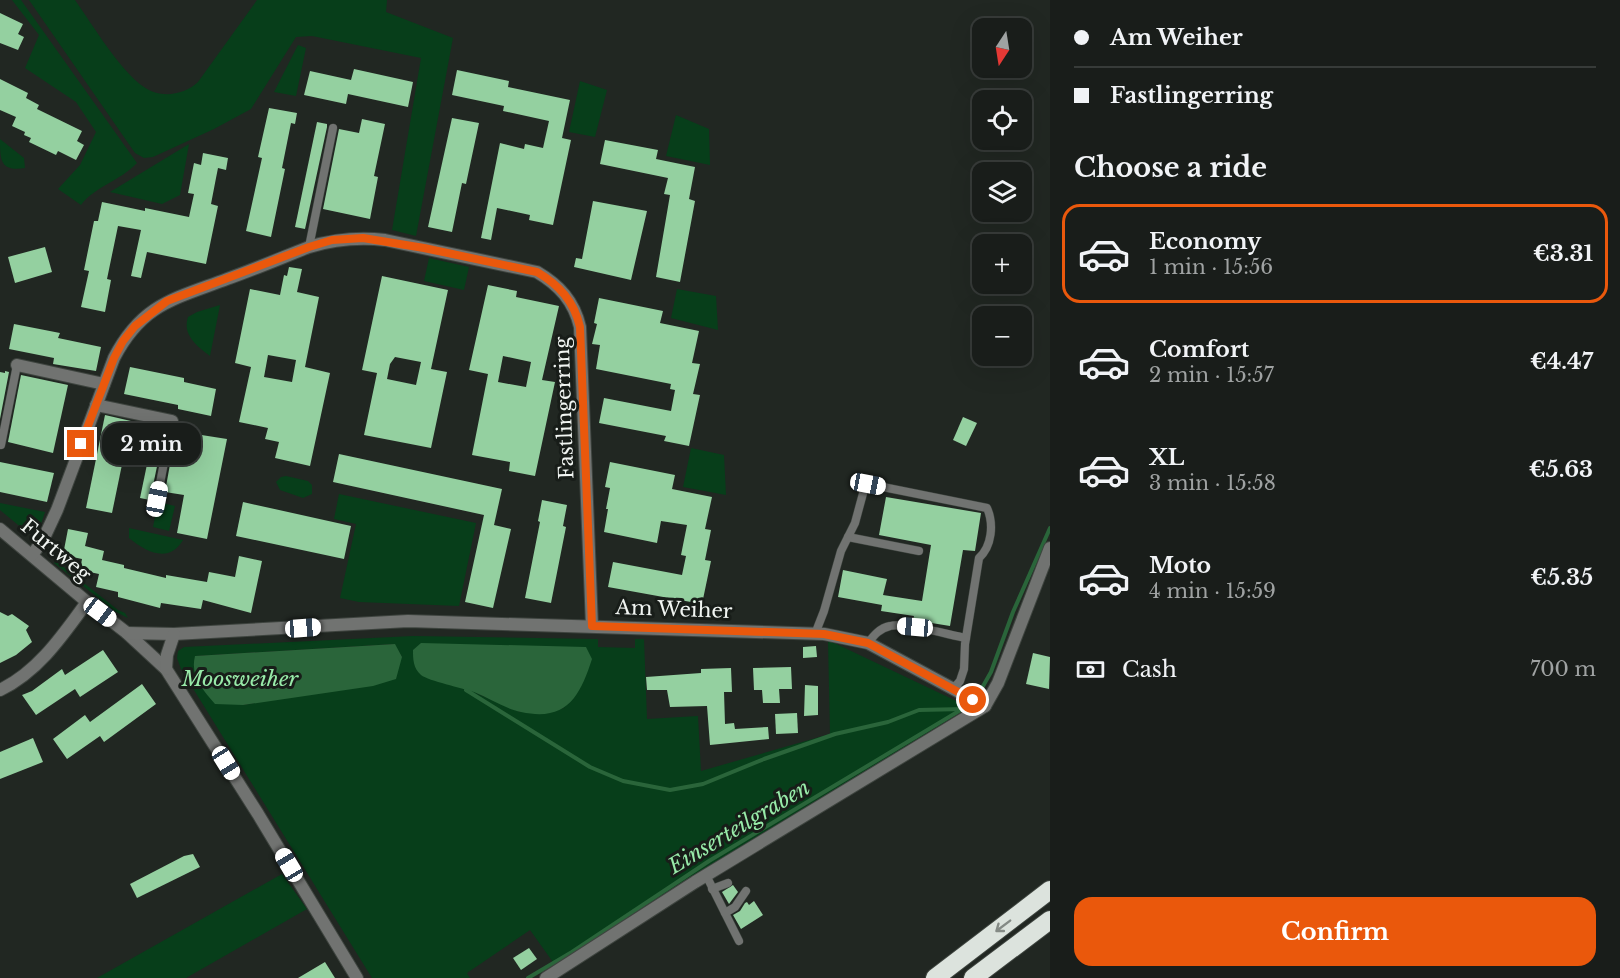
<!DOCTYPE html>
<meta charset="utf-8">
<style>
:root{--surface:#191d1a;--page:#222623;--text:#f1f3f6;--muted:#9fa2a2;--line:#373b39;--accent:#ea580c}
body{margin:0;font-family:"Libre Baskerville",serif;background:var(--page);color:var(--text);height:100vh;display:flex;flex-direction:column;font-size:22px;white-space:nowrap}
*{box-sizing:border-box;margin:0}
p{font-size:20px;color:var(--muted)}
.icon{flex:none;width:33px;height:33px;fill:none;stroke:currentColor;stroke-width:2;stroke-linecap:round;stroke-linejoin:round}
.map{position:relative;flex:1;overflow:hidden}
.sheet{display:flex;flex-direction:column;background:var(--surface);width:570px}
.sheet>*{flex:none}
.hud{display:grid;align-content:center;height:132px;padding:0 24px;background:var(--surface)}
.needle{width:39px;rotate:192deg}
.controls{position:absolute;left:972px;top:18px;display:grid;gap:12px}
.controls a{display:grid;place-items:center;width:60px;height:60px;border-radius:12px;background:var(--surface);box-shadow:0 6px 24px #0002,0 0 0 2px var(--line);font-size:30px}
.end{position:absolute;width:27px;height:27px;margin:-14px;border:8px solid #ea580c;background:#fff;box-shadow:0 0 0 3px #fff}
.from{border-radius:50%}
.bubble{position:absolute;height:42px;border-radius:18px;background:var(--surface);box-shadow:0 6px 24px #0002,0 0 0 2px var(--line);font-size:20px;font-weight:700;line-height:42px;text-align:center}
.car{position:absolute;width:18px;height:36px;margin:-18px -9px;border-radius:8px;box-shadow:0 0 4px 2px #0007;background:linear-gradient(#fff 24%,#345 0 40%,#fff 0 76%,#345 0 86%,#fff 0)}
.hud b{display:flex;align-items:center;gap:21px;height:57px;font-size:22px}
.hud b+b{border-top:2px solid var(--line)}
.hud i{width:15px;height:15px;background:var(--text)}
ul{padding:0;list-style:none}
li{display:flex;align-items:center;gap:18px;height:99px;margin:0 12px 9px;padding:0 12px;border:3px solid transparent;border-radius:18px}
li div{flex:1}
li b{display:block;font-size:22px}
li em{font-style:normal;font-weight:700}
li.current{border-color:var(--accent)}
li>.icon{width:54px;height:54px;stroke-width:1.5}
h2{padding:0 24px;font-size:27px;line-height:72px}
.pay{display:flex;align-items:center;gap:15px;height:66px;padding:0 24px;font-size:22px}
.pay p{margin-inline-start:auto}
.button{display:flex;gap:12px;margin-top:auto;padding:12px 24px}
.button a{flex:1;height:69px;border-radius:18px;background:var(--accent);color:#fff;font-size:24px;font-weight:700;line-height:69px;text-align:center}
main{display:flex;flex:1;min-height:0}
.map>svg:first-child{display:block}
</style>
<main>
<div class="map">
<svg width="1050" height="978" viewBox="0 0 1050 978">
<rect width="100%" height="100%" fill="#212722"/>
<!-- green -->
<g fill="#073e1a" fill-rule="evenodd">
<path d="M12,0H21L137,163C120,181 94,187 81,205L58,189L80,165L96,132L76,102L25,68L39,35Z"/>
<path d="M29,0H75C92,24 120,71 144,87C161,99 184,95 198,82L257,0H387L386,12L453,38L416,236L392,230L421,58L312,36L296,37L251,109L214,129L153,157L144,158L135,153Z"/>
<path d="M298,45L306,48L296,96L274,92Z"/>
<path d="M580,81L607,90L595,137L569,132Z"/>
<path d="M676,115L709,129L710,165L666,156Z"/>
<path d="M0,139L24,158L25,168C0,172 0,160 0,139Z"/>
<path d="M189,144L180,195L162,204L110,192Z"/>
<path d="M429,258L469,267L464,290L424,281Z"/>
<path d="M677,289L716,296L718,330L671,318Z"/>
<path d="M220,305L210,356C197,346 182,335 188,317L197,312Z"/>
<path d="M691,448L724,455L726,495L683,487Z"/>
<path d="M286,476L308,481L312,485V494L303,498L280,490L276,482L281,477Z"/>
<path d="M339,494L476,523L459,606L359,602L340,598L356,524L334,519Z"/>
<path d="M158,502L175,506L169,531L153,527Z"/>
<path d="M0,503L45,512L41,524L29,534L0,510Z"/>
<path d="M129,528L183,540C169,564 146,552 129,538Z"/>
<path d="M56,561L118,610L125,613L128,618L116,612L54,563Z"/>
<path d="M413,636L598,639V647L635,648V639H644L647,719L698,716L701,771L830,734L828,640L969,707L555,965L530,930L467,973L470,978H372L181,669L177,658L178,651L184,647ZM394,644L402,657L289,697L243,705L195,656ZM476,693L565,708L520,712Z"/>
<path d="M282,874L307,909L186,978H97Z"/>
</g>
<!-- water -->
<g fill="#2a653a">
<path d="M421,643L586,647L592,659C580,696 567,722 521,712C505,709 490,698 474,692C462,688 429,681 421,675C413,668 413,659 413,650Z"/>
<path d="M395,644L402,657L396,679L373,686L243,705L215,704C202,689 190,676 195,656Z"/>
</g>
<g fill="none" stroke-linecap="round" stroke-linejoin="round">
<!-- stream -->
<g stroke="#2a653a" stroke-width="4">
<path d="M466,690L590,767L623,781L670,790L703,784L764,759L835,734L888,722L919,710L964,709"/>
<path d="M978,695L991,672L1013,612L1050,528"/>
<path d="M528,978L572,952L709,861L969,705"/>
</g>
</g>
<!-- building -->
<g fill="#94d0a0" fill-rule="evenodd">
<path d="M0,13L23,24L18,34L24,37L18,50L0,43Z"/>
<path d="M354,69L413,82L408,107L348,94L346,104L304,95L310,71L351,80Z"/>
<path d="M457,70L509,81L508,87L570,100L562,138L571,140L553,225L529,220L530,215L497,208L491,240L481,238L500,143L524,149L525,144L543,148L549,121L503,111L504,106L452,95Z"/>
<path d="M0,79L28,93L26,98L39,105L37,109L82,131L77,141L84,145L76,160L58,151L56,155L29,142L31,138L24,135L25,132L12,126L16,117L0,110Z"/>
<path d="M269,108L297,113L295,124L291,123L282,168L285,169L271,237L246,231L262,158L258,157Z"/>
<path d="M452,118L479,123L466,184L462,183L452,232L428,227Z"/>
<path d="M362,119L385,124L374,176L378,177L370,219L323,209L339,129L359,133Z"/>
<path d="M317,122L327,124V127L305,229L295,227Z"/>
<path d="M605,140L658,150L656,159L695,167L689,199L695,201L680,282L656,277L670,195L664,194L668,178L600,164Z"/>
<path d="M203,153L228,158L226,170L218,168L216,178L211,204L218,206L206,264L147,252L141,278L131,276L141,230L118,226L107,279L111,280L105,312L81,307L89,271L84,270L94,221H98L102,202L145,211V208L189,217L194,194L188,193L194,163L201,165Z"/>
<path d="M593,201L647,211L631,280L574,267L576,258L582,259Z"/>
<path d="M45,247L52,272L15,283L8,257Z"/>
<path d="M289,267L302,269L297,292L319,297L305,367L330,373L310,466L275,458L279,442L265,439L268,428L239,422L251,367L235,363L250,289L280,295L284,275L287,276ZM268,355L296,360L292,382L264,377Z"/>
<path d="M382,276L448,290L431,369L447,372L431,448L364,435L377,373L362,370ZM395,357L421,362L416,385L387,379L390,364Z"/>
<path d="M488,285L517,291L516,297L559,306L542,380L555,382L535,476L509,471L510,462L472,455L488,374L469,370ZM503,356L531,362L526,387L498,382Z"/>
<path d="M599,298L663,311L660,323L699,331L692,363L700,364L693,394L700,395L689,446L664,441L666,436L599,423L604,398L671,411L675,390L670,389L671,384L596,369L600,345L592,344L597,324L594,323Z"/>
<path d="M14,324L60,333L58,338L101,347L96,371L53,364L54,358L9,349Z"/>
<path d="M130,367L184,378V382L216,389L211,416L178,409V405L124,394Z"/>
<path d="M5,371L9,372L0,419V372L5,373Z"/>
<path d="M21,375L68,385L53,453L8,442Z"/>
<path d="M105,415L131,421L112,513L86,508Z"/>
<path d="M963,417L977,423L966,446L953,440Z"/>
<path d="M155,426L165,428L150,500L140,498Z"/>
<path d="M176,431L227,439L207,539L177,533L184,495L165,492Z"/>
<path d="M339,454L502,489L494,525L511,529L493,608L465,602L484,515L333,482Z"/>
<path d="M0,462L54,473L47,502L0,492Z"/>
<path d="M610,462L675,475L672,489L712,497L705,529L711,530L705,560L711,561L702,604L608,587L613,562L682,575L686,556L681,555L687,525L661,521L657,543L604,532L608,509H606L610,488L605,487Z"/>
<path d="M886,497L981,513L975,551L963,550L950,626L913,620L914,616L881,611L882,605L838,597L843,570L887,579L883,595L922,601L931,545L879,535Z"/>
<path d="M542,500L567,505L563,526L566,527L551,603L525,598L540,522L538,521Z"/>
<path d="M243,502L351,526L344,559L236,536Z"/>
<path d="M68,529L88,533L85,546L104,551L102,560L124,565V568L166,578V575L207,582L209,572L235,577L239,556L262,561L251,613L203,600L201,609L161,603L160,608L118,597V592L96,587L99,574L80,570L82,559L63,555Z"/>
<path d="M0,612L8,616L12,614L29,626L26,630L32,642L16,655L0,663Z"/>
<path d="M816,646L817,657L803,658V647Z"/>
<path d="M103,650L118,672L80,697L75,689L36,715L22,695L32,691L62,669L65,675Z"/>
<path d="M1033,653L1050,657L1049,689L1026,684Z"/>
<path d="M791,667L792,689H779L780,703H763L762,690H754L753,668Z"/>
<path d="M731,668L732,692H724L725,724L734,723L735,729L768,727L769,739L710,745L707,706L670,707L667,690H647L646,677L701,673V669Z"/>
<path d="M142,684L156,704L104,742L100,736L67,759L53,739L85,715L90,722Z"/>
<path d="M805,685L818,686V715L804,716Z"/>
<path d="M797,713L798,733L776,734L775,714Z"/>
<path d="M33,738L43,762L0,779V752Z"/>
<path d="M193,854L200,867L137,898L130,884L184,856Z"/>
<path d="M733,885L738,892L729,904L722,892Z"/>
<path d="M754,901L763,915L741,929L733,915L740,911L745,903L747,902L749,905Z"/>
<path d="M529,948L537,959L521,970L513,958Z"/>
<path d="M325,962L335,978H298Z"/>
</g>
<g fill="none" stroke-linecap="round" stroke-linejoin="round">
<!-- service casing -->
<g stroke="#3e443f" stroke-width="9">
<g id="service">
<path d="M309,247L333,128"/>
<path d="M1,445L17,365"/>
<path d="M157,499L172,421"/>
<path d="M848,537L919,551"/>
<path d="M815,634L824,611L841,551L855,523L865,486L868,484L987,508C994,524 992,546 979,558L965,644L964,669L960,681L953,689"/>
<path d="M868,643C874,635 880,628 890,626C905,622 949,635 966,638"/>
<path d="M706,875L739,941"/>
<path d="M712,889L728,883"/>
<path d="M725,913L735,907L746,891"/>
</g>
</g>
<!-- minor casing -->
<g stroke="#3e443f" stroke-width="14">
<g id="minor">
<path d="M17,365L104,384"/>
<path d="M96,405L172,421"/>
<path d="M0,529L87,602L127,633L166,669L258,814L357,978"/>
<path d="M32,555L43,540L57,510L114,358C142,304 174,299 227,279C255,269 281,258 309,247C335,239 358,237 385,240L537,272C559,285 574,301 580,327L592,626"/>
<path d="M127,633L174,634L408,621L824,634L868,643L985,706"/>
<path d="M166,669L167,655L174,634"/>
<path d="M0,690C38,672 63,635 87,602"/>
<path d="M546,978L695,882L985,706L998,683L1050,548"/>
</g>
</g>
<!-- motorway casing -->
<g stroke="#3e443f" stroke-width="20">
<g id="motorway">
<path d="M935,978L1050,890"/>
<path d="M973,978L1050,920"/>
</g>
</g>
<!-- service -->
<use href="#service" stroke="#717371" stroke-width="8"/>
<!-- minor -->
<use href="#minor" stroke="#717371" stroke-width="12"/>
<!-- motorway -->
<use href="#motorway" stroke="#dce3dd" stroke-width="18"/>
</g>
<!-- one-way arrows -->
<defs><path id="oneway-shaft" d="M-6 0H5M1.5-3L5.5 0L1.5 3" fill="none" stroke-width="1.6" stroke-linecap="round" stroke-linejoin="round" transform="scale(1.5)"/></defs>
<use stroke="#848a85" href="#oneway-shaft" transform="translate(1003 926) rotate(143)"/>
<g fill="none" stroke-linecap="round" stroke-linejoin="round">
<!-- route -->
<path stroke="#ea580c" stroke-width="8" d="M81,444L114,358L123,341L135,326L167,301L309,247L332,240L363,238L424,248L537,272C559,285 574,301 580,327L592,626L824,634L868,643L973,700"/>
</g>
<g text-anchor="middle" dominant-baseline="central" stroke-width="6" stroke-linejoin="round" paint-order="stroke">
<!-- street labels -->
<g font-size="20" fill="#f1f5f2" stroke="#181d19">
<text transform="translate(564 408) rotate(-92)">Fastlingerring</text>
<text transform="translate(56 550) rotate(40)">Furtweg</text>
<text transform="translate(674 609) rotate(2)">Am Weiher</text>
</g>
<!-- water labels -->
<g font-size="21" font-style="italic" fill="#98eba9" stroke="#181d19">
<text x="240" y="679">Moosweiher</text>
<text transform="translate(739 827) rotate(-31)">Einserteilgraben</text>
</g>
</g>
</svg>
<div class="controls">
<a><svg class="needle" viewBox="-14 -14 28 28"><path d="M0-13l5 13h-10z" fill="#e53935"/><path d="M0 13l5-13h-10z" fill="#9fa2a2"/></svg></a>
<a><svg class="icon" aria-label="locate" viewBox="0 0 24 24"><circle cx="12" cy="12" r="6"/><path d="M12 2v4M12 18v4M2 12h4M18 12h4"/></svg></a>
<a><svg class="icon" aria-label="layers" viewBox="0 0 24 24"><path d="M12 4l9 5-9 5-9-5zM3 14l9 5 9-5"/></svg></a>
<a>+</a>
<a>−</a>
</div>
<i class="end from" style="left:973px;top:700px"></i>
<i class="end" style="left:81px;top:444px"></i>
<div class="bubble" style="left:102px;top:423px;width:99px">2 min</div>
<i class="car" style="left:868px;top:484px;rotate:101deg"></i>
<i class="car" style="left:157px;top:499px;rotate:11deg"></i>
<i class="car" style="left:100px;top:612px;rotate:127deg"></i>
<i class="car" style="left:915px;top:627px;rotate:275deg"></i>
<i class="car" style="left:303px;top:628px;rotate:86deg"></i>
<i class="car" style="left:226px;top:763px;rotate:148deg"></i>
<i class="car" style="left:289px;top:865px;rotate:329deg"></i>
</div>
<section class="sheet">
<div class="hud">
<b><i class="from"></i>Am Weiher</b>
<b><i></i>Fastlingerring</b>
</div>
<h2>Choose a ride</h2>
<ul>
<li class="current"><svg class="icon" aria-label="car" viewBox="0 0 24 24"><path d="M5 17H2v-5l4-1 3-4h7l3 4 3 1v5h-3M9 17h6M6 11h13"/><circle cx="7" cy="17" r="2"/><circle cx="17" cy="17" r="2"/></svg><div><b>Economy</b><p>1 min · 15:56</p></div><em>€3.31</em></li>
<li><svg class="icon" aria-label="car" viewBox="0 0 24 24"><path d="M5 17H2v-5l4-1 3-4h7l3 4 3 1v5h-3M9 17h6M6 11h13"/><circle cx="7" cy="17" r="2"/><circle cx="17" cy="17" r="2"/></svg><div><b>Comfort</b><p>2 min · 15:57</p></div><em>€4.47</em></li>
<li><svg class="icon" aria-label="car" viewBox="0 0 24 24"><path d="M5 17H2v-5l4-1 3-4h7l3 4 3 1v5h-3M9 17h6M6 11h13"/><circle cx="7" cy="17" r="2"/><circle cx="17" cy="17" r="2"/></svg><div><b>XL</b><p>3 min · 15:58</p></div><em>€5.63</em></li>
<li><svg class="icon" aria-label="car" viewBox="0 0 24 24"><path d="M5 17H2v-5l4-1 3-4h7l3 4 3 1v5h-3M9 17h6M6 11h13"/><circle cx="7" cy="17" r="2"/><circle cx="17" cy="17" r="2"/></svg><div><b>Moto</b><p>4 min · 15:59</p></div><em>€5.35</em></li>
</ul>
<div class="pay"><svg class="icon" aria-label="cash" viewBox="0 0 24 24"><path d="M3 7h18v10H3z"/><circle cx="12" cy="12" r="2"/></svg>Cash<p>700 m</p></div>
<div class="button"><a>Confirm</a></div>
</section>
</main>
